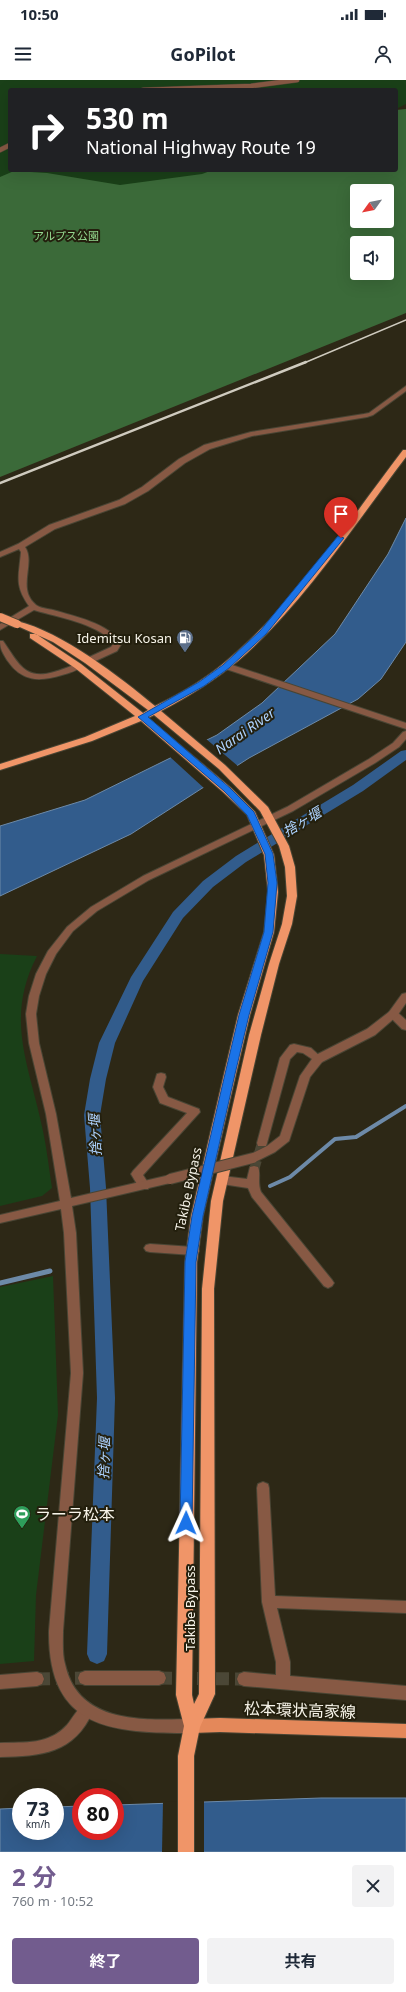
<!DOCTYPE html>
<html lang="ja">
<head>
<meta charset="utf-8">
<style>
  :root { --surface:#fff; --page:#f2f2f3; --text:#1f2937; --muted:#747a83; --accent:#725c8e }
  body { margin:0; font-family:"Noto Sans","Noto Sans JP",sans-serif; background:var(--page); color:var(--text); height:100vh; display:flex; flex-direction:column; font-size:15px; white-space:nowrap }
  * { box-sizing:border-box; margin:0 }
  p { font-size:13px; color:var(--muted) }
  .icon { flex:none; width:22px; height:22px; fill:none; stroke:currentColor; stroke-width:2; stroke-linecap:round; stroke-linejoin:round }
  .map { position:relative; height:1772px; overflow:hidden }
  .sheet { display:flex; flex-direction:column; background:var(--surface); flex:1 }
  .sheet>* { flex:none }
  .top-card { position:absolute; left:8px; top:8px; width:390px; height:84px; border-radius:4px; box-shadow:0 4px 16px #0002; background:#202124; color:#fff; overflow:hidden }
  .needle { width:26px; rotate:237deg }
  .controls { position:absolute; left:350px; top:104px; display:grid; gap:8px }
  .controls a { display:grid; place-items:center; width:44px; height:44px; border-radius:4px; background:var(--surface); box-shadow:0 4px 16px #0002; font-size:20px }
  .speed { position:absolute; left:12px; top:1708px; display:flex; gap:8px; font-size:20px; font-weight:700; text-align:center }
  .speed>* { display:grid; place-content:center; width:52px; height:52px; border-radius:50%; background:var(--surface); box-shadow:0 4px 16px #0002; line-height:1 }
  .speed small { font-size:10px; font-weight:400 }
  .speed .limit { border:6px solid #d22; background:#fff; color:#111 }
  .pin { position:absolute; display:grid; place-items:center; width:34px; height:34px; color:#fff; margin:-41px -17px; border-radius:50% 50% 50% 0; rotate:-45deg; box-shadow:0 0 4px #0007 }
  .pin .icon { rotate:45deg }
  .me { position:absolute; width:44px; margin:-22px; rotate:1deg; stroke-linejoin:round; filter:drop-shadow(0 0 3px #0008) }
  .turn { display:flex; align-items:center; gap:14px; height:84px; padding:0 12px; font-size:18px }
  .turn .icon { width:52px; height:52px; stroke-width:2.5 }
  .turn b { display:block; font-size:28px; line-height:34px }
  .round { display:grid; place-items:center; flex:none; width:42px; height:42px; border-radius:4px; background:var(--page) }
  .head { display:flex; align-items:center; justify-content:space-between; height:68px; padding:0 12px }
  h1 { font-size:24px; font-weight:700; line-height:30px; color:var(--accent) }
  .primary-button { display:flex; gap:8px; margin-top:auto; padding:8px 12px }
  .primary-button a { flex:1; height:46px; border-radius:4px; background:var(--accent); color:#fff; font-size:16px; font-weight:700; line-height:46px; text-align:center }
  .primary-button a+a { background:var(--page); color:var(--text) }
  .status { display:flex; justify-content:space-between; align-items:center; height:28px; padding:0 20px; background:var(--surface); direction:ltr }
  .status svg { height:11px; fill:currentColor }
  header { display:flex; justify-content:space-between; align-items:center; height:52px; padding:0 12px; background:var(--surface); font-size:18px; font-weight:700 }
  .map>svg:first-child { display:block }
  .green { fill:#1a4018 }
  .forest { fill:#3b6a39; fill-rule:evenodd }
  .water { fill:#325c8c; stroke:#6d8aa8 }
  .pier { fill:#2d2816 }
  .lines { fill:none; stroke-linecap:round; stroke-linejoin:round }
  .stream-far1 { stroke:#6d8aa8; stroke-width:4 }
  .stream { stroke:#6d8aa8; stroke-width:5 }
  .canal { fill:#325c8c; fill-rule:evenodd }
  .minor-tunnel-far1 { stroke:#4b4736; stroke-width:10; stroke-dasharray:10 5; stroke-linecap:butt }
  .minor-tunnel { stroke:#4b4736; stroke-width:13; stroke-dasharray:13 6; stroke-linecap:butt }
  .pedestrian-casing { stroke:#494534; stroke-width:5.5 }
  .minor-casing { stroke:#494534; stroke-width:2 }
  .tertiary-casing { stroke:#494534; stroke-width:2 }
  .primary-casing { stroke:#494534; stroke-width:2 }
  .trunk-casing { stroke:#494534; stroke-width:2 }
  .pedestrian { stroke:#875944; stroke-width:4.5 }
  .minor { fill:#875944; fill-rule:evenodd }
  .tertiary { fill:#875944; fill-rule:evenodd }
  .primary { fill:#e4885a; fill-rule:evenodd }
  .trunk { fill:#f09568; fill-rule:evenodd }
  .rail-far1 { stroke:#cfcbbf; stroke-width:1.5 }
  .rail { stroke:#cfcbbf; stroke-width:2.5 }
  .tertiary-bridge-casing { stroke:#494534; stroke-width:12; stroke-linecap:butt }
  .trunk-bridge-casing { stroke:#494534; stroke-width:10; stroke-linecap:butt }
  .tertiary-bridge { stroke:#875944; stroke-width:10 }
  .trunk-bridge { stroke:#f09568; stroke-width:8 }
  .route { fill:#1a73e8; stroke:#114b97 }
  .labels { text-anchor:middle; stroke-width:4; stroke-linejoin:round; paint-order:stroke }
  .far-park-label { font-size:11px; fill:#94d88f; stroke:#231f0d }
  .poi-label { font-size:13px; fill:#f7f4e9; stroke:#231f0d; text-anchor:end }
  .street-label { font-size:13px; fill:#f7f4e9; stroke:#231f0d }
  .water-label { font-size:14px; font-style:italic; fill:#acd1fd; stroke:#231f0d }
  .near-poi-label { font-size:16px; fill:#f7f4e9; stroke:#231f0d; text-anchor:start }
  .near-street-label { font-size:16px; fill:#f7f4e9; stroke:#231f0d }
</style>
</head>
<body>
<div class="status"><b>10:50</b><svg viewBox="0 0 49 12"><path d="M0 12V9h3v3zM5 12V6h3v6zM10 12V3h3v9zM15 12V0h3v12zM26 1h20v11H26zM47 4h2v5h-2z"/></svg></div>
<header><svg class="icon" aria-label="menu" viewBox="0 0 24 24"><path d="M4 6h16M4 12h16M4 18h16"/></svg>GoPilot<svg class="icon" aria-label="person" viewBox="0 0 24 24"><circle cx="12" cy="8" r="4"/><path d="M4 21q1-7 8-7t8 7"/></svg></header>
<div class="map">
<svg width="406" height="1772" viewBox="0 0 406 1772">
  <rect width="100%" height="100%" fill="#2d2816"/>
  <g class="green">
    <path d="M 0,0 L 406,0 L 406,24 L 396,29 L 396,10 L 10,10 L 10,90 L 250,90 L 0,258 Z"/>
    <path d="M 0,874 L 37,876 C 4,940 30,986 43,1051 C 47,1070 49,1089 52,1108 L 42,1116 L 0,1126 Z"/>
    <path d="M 53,1196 L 58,1335 L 36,1515 L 34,1581 L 0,1584 L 0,1207 Z"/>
  </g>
  <path class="forest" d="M 406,29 L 406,233 L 0,397 L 0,97 L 14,91 L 47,93 L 120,105 L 202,94 L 213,90 L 396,90 L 396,30 ZM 357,111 L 387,111 L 387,141 L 357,141 ZM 357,163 L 387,163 L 387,193 L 357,193 Z"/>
  <g class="water">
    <path d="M 406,438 L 406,562 L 381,599 L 358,619 L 249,678 L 131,754 L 0,816 L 0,746 L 85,720 L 217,655 L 262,623 L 335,554 L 388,474 Z"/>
    <path d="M 321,1718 L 406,1718 L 406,1772 L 0,1772 L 0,1729 L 21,1728 L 21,1751 L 55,1751 L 55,1727 L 81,1726 L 81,1751 L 115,1751 L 115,1725 Z"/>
  </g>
  <g class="pier">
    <path d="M 205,658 L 239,687 L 205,709 L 169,676 Z"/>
    <path d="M 204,1720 L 204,1772 L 162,1772 L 163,1722 Z"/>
  </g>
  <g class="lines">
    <path class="stream-far1" d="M 270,1106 L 290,1097 L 335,1059 L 356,1057 L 406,1026"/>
    <path class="stream" d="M 0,1203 L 50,1191"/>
    <path class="canal" d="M 406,670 L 406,680 L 363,711 L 246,782 L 213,807 L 183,838 L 143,901 L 115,963 L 106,999 L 100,1035 L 106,1108 L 115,1318 L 107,1574 L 104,1581 L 97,1584 L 90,1581 L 87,1574 L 97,1318 L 90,1108 L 84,1035 L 90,999 L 99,963 L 131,897 L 173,832 L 203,801 L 236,776 L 353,705 L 401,671 Z"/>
    <path class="minor-tunnel-far1" d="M 254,1090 L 262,1063"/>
    <g class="minor-tunnel">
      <path d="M 159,1598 L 244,1599"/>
      <path d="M 37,1599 L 85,1598"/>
    </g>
    <defs>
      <g id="pedestrian">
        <path d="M 143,10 L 251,6 L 297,0"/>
        <path d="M 0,70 L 10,65"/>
      </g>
      <g id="minor">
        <path d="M 406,306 L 406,311 L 373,335 L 367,337 L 252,356 L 210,369 L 185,383 L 148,411 L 125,424 L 55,449 L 25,467 C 36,483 16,509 36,525 C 40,528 48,529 53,530 C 77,537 107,543 122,563 L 117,571 L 91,583 L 85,583 L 85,579 L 111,567 L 114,563 C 94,542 60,538 34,530 L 0,550 L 0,544 L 29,526 C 14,505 19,496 21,472 L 19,469 L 0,477 L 0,472 L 18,464 L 49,445 L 119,420 L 142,407 L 179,379 L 204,365 L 251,352 L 364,334 L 369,333 Z"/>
        <path d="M 0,561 L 3,561 C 18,582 24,601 54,592 C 62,590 70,586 78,584 L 82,586 C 77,591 69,593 62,595 C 39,602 22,602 7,580 C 3,573 0,569 0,561 Z"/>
        <path d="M 393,930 L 397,932 L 406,940 L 406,950 L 402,949 L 389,936 L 388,934 L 389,932 Z"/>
        <path d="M 294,964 L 311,968 L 323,979 L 322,982 L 318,983 L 303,973 L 297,972 L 290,979 L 267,1063 L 266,1066 L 258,1066 L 257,1063 L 280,978 L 290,965 Z"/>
        <path d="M 161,993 L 165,994 L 166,997 L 163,1007 L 168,1017 L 199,1029 L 200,1032 L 143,1095 L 150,1106 L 148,1109 L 140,1109 L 131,1094 L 133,1091 L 187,1033 L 160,1023 L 153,1007 L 157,994 Z"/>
        <path d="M 254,1086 L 258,1087 C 261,1094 257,1102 261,1112 L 332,1200 L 334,1203 L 332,1206 L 328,1208 L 324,1206 L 252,1117 L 248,1108 L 222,1104 L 218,1103 L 216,1100 L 218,1097 L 222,1096 L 247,1099 L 250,1087 Z"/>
        <path d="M 150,1164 L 193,1167 L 197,1168 L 199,1171 L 197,1174 L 193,1175 L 150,1172 L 146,1171 L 144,1168 L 146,1165 Z"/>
        <path d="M 263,1402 L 268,1404 L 269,1408 L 275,1516 L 406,1521 L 406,1533 L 277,1528 L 290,1582 L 290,1596 L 406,1606 L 406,1620 L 244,1606 L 239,1604 L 237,1599 L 239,1594 L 244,1592 L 276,1595 L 276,1582 L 262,1522 L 257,1408 L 258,1404 Z"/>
        <path d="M 85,1591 L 159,1591 L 164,1593 L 166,1598 L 164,1603 L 159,1605 L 85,1605 L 80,1603 L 78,1598 L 80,1593 Z"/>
        <path d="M 37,1592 L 42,1594 L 44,1599 L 42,1604 L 37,1606 L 0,1609 L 0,1595 Z"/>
        <path d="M 86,1624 L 91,1626 L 93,1631 C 74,1674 41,1676 0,1677 L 0,1663 C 25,1662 49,1665 67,1645 C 73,1638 77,1628 86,1624 Z"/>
      </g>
      <g id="tertiary">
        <path d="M 223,584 L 229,584 L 406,643 L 406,649 L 223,588 Z"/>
        <path d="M 406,651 L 406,659 L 399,667 L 375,683 L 293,731 L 149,800 L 97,831 L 73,851 L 56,874 L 46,894 L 39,916 L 36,934 L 39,963 L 56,1034 L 71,1118 L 170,1095 L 174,1096 L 176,1099 L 174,1102 L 170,1103 L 72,1126 L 76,1153 L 83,1293 L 63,1551 C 63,1562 62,1574 65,1584 C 78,1645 145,1640 192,1639 L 197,1641 L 199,1646 L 197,1651 L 192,1653 C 112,1653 48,1650 49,1551 L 71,1293 L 64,1153 L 61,1129 L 0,1143 L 0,1135 L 60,1121 L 46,1034 L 29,963 L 26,934 L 29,916 L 36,894 L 48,871 L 67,847 L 91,827 L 143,796 L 287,727 L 369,679 L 393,663 L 403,652 Z"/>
        <path d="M 406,913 L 406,923 L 397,936 L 375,955 L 322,982 L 310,997 L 289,1061 L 275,1072 L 257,1081 L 249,1081 L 247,1078 L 249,1075 L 267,1066 L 280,1056 L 300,996 L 314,976 L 367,949 L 389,932 L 402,914 Z"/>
      </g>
      <path id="primary" d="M 220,1638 L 406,1644 L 406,1658 L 220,1652 L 192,1653 L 187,1651 L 185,1646 L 187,1641 L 192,1639 Z"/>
      <path id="trunk" d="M 403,370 L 406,370 L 406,377 C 355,444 301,527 238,581 C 214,601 188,617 161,631 L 225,685 L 268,727 L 289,766 L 295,787 L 297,816 L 292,844 L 279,884 L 261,955 L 223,1121 L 214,1209 L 215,1614 L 200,1647 L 194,1676 L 194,1772 L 178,1772 L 178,1676 L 184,1646 L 176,1615 L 185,1182 L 191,1136 L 224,994 L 238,935 L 264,852 L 268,812 L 264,775 L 247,735 L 223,712 L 141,641 L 92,661 L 0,690 L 0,684 L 85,657 L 135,636 L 75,588 L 30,558 L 30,554 L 36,554 L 81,584 L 143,633 L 148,630 L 85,583 L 53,562 L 13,544 L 17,541 C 62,552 120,597 155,626 C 182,613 209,597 231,577 C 296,522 351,438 403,370 ZM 154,635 L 219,689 L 260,731 L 279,766 L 285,787 L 287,816 L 282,844 L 269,884 L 249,955 L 211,1121 L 202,1209 L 199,1614 L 194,1624 L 192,1615 L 197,1182 L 203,1136 L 236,994 L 250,935 L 274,852 L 278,812 L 274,775 L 255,732 L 231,708 L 148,638 Z"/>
    </defs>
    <use href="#pedestrian" class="pedestrian-casing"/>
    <use href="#minor" class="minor-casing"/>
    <use href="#tertiary" class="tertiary-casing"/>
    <use href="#primary" class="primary-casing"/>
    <use href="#trunk" class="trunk-casing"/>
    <use href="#pedestrian" class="pedestrian"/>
    <use href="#minor" class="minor"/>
    <use href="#tertiary" class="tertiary"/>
    <use href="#primary" class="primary"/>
    <use href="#trunk" class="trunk"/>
    <path class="rail-far1" d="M 304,283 L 406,240"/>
    <path class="rail" d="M 0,403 L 306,282"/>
    <defs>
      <path id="tertiary-bridge" d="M 170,1099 L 253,1078"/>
      <path id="trunk-bridge" d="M 0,537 L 17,544"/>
    </defs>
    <use href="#tertiary-bridge" class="tertiary-bridge-casing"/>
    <use href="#trunk-bridge" class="trunk-bridge-casing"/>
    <use href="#tertiary-bridge" class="tertiary-bridge"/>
    <use href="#trunk-bridge" class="trunk-bridge"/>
  </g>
  <path class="route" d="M 338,456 L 344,458 L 266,554 L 229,588 L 204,606 L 148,637 L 230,708 L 254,732 L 273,774 L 277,803 L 273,852 L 249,935 L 235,994 L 203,1136 L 196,1182 L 192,1443 L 190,1446 L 186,1448 L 182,1446 L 180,1443 L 185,1182 L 192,1136 L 225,994 L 239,935 L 264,852 L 268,803 L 265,774 L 247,735 L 224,711 L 138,637 L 199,602 L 223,585 L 260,551 Z"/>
  <defs>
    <symbol id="fuel-pin" viewBox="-11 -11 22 30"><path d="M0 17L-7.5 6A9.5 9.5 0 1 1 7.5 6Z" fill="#5c6f8a" stroke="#231f0d"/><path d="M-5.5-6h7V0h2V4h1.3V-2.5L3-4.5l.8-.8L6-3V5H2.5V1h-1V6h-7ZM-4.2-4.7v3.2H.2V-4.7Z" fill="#fff"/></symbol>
    <symbol id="stadium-pin" viewBox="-11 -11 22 30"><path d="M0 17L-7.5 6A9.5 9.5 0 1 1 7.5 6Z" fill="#2e9e5b" stroke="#231f0d"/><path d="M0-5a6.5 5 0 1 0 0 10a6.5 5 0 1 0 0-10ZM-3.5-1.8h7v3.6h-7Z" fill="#fff"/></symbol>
  </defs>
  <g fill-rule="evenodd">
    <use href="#fuel-pin" x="175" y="548" width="20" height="27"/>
    <use href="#stadium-pin" x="12" y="1424" width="20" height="27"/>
  </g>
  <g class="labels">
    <g class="far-park-label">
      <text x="66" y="160">アルプス公園</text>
    </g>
    <g class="poi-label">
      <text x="172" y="563">Idemitsu Kosan</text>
    </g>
    <g class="street-label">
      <text transform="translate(188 1109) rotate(-78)" y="5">Takibe Bypass</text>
      <text transform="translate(190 1528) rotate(-90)" y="5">Takibe Bypass</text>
    </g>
    <g class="water-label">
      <text transform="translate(245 651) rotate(-35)" y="5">Narai River</text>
      <text transform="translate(302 742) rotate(-31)" y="5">捨ヶ堰</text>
      <text transform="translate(95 1055) rotate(-93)" y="5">捨ヶ堰</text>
      <text transform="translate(104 1378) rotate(-88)" y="5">捨ヶ堰</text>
    </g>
    <g class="near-poi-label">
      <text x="35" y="1440">ラーラ松本</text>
    </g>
    <g class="near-street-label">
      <text transform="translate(300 1630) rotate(2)" y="6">松本環状高家線</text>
    </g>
  </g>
</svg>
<div class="controls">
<a><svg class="needle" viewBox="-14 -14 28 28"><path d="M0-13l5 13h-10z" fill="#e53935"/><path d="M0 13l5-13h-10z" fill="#747a83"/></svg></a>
<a><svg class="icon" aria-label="sound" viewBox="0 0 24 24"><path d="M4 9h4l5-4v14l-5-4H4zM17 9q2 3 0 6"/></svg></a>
</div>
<div class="speed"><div>73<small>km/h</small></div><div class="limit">80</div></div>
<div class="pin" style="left:341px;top:458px;background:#d93025"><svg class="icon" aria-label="arrive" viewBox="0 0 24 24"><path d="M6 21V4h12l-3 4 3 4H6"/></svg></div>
<svg class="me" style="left:186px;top:1443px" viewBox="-20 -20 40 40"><path d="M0-17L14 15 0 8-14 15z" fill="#1a73e8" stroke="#fff" stroke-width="4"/></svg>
<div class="top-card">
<div class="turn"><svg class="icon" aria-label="right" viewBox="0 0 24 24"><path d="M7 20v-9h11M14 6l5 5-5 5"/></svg><div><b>530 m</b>National Highway Route 19</div></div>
</div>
</div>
<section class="sheet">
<div class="head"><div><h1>2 分</h1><p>760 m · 10:52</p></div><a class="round"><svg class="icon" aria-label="close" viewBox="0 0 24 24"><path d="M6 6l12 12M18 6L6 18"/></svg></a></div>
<div class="primary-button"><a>終了</a><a>共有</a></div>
</section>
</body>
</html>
